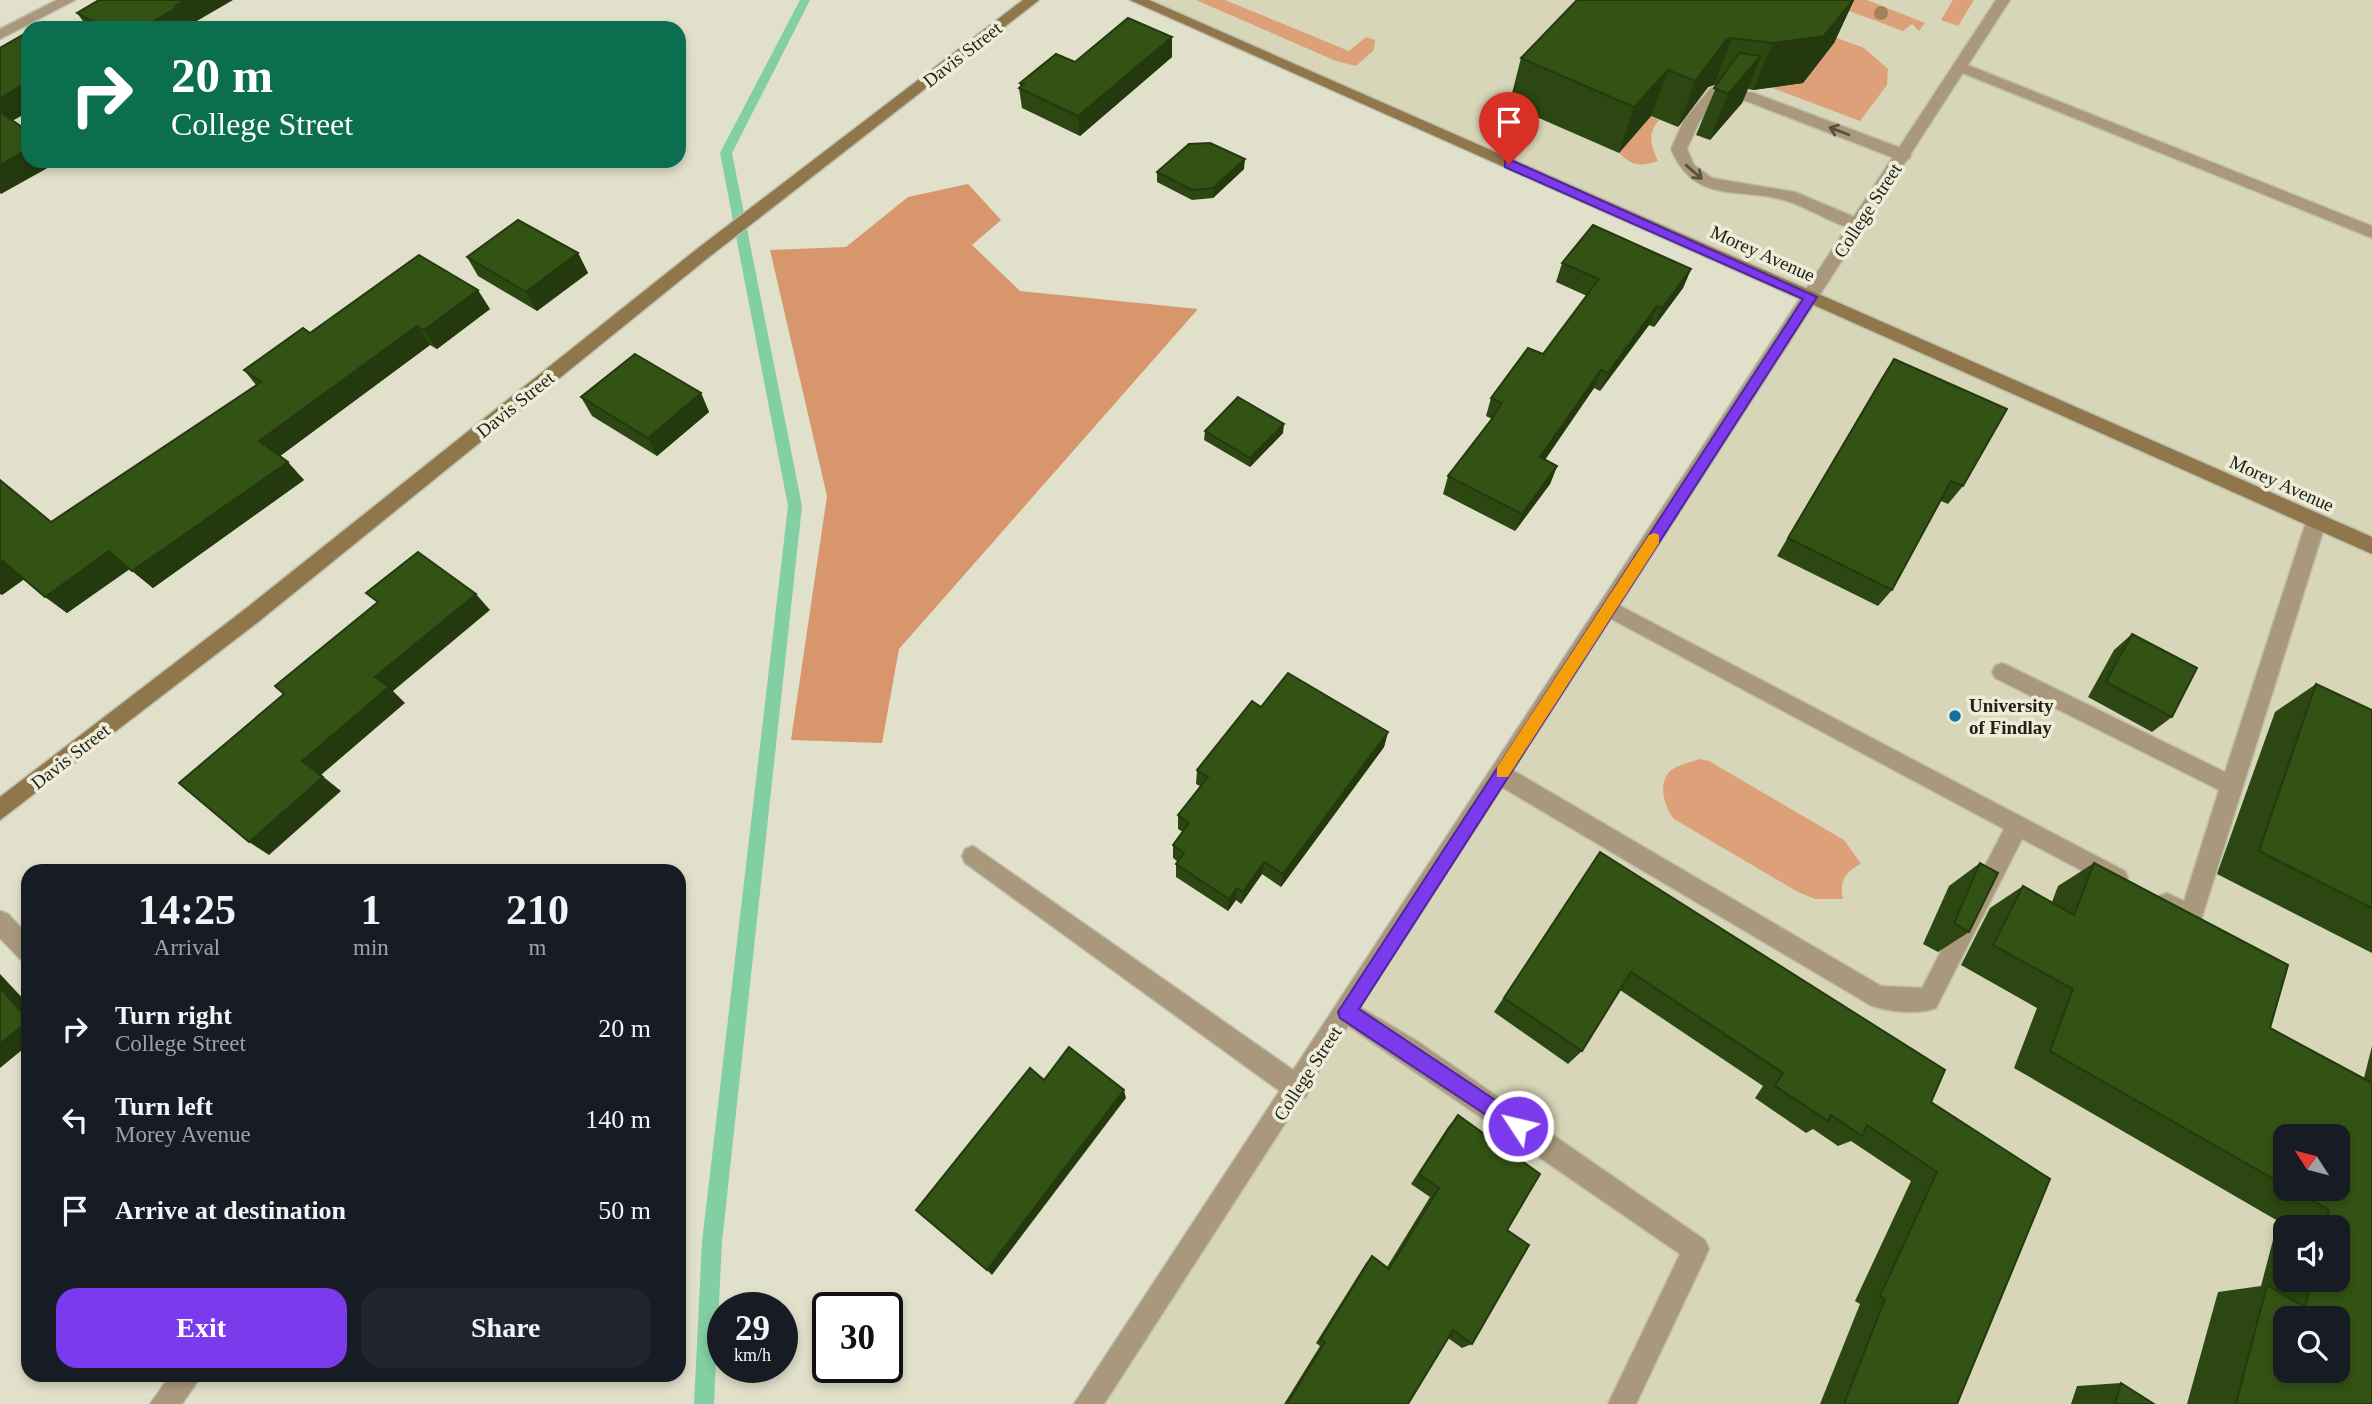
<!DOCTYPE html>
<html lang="en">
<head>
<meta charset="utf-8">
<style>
  :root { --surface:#171b24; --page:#20242c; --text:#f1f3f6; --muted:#9ea1a6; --accent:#7c3aed }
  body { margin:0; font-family:"Times New Roman",serif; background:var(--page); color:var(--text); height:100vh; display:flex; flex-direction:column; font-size:26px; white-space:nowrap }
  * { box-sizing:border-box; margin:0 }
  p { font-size:23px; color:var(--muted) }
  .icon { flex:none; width:38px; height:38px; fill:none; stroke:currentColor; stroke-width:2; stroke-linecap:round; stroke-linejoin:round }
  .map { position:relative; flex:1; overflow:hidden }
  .side { position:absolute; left:21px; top:864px; width:665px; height:518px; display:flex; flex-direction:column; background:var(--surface); border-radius:21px; box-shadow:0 4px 10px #0003 }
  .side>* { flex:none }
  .hud { position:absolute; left:21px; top:21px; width:665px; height:147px; border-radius:21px; box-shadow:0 4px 10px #0003; background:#0b6e4f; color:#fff; overflow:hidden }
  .needle { width:46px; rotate:306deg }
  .controls { position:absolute; left:2273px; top:1124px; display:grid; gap:14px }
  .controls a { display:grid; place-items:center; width:77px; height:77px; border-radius:14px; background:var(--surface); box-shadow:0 4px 10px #0003; font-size:35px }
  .speed { position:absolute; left:707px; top:1292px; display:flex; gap:14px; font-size:35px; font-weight:700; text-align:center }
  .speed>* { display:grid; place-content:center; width:91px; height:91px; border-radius:50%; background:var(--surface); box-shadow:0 4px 10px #0003; line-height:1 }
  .speed small { font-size:18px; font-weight:400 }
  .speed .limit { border:4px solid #111; border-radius:10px; background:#fff; color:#111 }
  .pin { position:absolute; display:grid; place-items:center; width:60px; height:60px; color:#fff; margin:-72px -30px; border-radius:50% 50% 50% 0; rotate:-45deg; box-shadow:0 0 7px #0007 }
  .pin .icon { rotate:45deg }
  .me { position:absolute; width:77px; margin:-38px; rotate:305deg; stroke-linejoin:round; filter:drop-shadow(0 0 5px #0008) }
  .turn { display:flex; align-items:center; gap:24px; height:147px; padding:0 35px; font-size:32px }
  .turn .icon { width:91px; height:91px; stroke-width:2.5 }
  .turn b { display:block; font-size:49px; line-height:60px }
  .eta { display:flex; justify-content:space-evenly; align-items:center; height:119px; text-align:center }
  .eta b { font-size:42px; font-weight:700; line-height:49px }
  .button { display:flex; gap:14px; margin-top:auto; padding:14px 35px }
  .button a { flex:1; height:80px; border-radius:21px; background:var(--accent); color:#fff; font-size:28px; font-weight:700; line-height:80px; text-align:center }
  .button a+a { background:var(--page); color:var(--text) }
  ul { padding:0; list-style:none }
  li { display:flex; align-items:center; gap:21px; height:91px; padding:0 35px }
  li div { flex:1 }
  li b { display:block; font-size:26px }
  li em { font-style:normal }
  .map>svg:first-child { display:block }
  .built { fill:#d7d6b9; fill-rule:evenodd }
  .green { fill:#dda079 }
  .forest { fill:#d8966c }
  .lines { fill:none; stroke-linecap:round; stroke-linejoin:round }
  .stream { fill:#82cfa4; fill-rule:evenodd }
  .lane-casing { stroke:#bebeab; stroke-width:3 }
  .street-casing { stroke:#bebeab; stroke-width:3 }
  .secondary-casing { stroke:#bebeab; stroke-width:3 }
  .lane { fill:#a9987c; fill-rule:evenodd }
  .street { fill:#a9987c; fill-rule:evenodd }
  .secondary { fill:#8f764b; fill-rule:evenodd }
  .tree { fill:#a3825b }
  .wall { fill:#2c4711; fill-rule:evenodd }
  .shaded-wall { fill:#243a0e }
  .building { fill:#335314; stroke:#243a0e; stroke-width:2; fill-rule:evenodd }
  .oneway { stroke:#575141 }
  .route { fill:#7c3aed; stroke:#51269a; stroke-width:2 }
  .slow { fill:#f59e0b }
  .poi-dot { fill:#136f9d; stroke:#eeedd8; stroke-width:2.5 }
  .labels { text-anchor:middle; stroke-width:7; stroke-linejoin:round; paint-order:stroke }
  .street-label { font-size:19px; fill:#212119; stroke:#eeedd8 }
  .poi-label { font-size:19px; font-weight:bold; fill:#212119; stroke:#eeedd8; text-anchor:start }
</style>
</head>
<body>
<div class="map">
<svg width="2372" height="1404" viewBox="0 0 2372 1404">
  <rect width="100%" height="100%" fill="#e1e0cb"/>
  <path class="built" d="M 1137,0 L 2372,0 L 2372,1404 L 1090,1404 L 1811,297 ZM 2286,1136 L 2338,1136 L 2338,1188 L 2286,1188 ZM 2286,1227 L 2338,1227 L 2338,1279 L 2286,1279 ZM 2286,1318 L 2338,1318 L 2338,1370 L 2286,1370 Z"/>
  <g class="green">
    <path d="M 1196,0 L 1225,0 L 1349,51 L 1366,37 L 1375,40 L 1374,50 L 1356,66 L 1336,61 Z"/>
    <path d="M 1820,0 L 1867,0 L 1925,23 L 1919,31 L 1912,24 L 1903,31 Z"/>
    <path d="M 1953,0 L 1974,0 L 1958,26 L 1941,20 Z"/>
    <path d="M 1777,16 L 1864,48 L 1888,69 L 1887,85 L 1860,121 L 1762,84 Z"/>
    <path d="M 1637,111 L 1659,120 C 1647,134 1651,145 1658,161 C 1641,167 1632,166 1619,153 L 1645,123 Z"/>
    <path d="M 1699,759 L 1709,761 L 1844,840 L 1861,864 C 1845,871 1839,882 1843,899 L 1815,899 L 1798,892 L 1674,819 C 1664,807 1657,783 1671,770 C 1678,765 1691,762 1699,759 Z"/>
  </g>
  <path class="forest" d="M 968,184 L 1001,220 L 972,245 L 1020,291 L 1198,309 L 899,649 L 882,743 L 791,740 L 827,496 L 770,250 L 846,247 L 908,197 Z"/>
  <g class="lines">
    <path class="stream" d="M 800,0 L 810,0 L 732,153 L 802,506 L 722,1242 L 714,1404 L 694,1404 L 702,1242 L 788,506 L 720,153 Z"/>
    <defs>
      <g id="lane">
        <path d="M 1960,62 L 2372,226 L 2372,238 L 1955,70 L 1952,67 Z"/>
        <path d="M 1715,87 L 1754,93 L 1909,151 L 1911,155 L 1909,159 L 1897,159 L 1746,101 L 1719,97 L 1699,122 L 1687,149 L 1694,165 L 1712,178 L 1795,192 L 1864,221 L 1866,225 L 1858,231 C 1833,224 1811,209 1787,201 C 1739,186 1695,206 1671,149 L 1684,120 L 1710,89 Z"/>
        <path d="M 2316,514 L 2323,517 L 2326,522 L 2202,917 L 2198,925 L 2190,928 L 2159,912 L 2156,904 L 2159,896 L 2167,893 L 2184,901 L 2219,790 L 1995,678 L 1992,672 L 1995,666 L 2002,663 L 2009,666 L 2225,772 L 2306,522 L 2309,517 Z"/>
        <path d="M 1609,600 L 2125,871 L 2128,878 L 2125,885 L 2117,889 L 2109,885 L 2022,839 L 1936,1008 C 1919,1015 1887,1012 1870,1005 L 1493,782 L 1490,775 L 1493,768 L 1501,765 L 1509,768 L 1881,986 L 1922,988 L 2004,829 L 1602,614 L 1599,608 L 1602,602 Z"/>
        <path d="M 973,846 L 1306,1079 L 1309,1088 L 1306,1097 L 1297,1100 L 1288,1097 L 965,863 L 962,856 L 965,849 Z"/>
        <path d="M 0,911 L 8,914 L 28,935 L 28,962 L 20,959 L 0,938 Z"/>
        <path d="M 170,1376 L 201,1376 L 182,1404 L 150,1404 Z"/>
      </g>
      <g id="street">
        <path d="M 57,0 L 75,0 L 0,39 L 0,29 Z"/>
        <path d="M 1996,0 L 2010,0 L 1360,1007 L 1417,1041 L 1705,1240 L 1709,1249 L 1705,1258 L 1636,1404 L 1608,1404 L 1680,1254 L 1348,1026 L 1104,1404 L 1074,1404 Z"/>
      </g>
      <g id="secondary">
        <path d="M 1023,0 L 1039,0 L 709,257 L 258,622 L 0,820 L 0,797 L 244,610 L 697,249 Z"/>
        <path d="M 1130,0 L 1149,0 L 2372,537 L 2372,554 Z"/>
      </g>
    </defs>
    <use href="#lane" class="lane-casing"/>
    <use href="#street" class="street-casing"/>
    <use href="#secondary" class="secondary-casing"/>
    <use href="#lane" class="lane"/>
    <use href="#street" class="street"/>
    <use href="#secondary" class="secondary"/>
  </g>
  <circle class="tree" cx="1881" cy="13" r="7"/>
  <g class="wall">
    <path d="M 1577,0 L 1854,0 L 1834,43 L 1803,83 L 1753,90 L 1748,89 L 1742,103 L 1710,140 L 1696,135 L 1717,85 L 1714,85 L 1708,87 L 1678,127 L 1651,116 L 1619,153 L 1509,105 L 1521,58 Z"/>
    <path d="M 77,13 L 190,25 L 192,27 L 88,28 Z"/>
    <path d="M 1172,57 L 1080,136 L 1022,108 L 1019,88 L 1020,87 L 1020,83 L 1075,62 Z"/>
    <path d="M 1244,169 L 1213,198 L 1192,200 L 1157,182 L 1157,172 Z"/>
    <path d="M 578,253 L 588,273 L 537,311 L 478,276 L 467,257 Z"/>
    <path d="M 1562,263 L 1691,269 L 1683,288 L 1654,327 L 1649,325 L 1600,391 L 1594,388 L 1545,460 L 1557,466 L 1550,484 L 1515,531 L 1443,494 L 1448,476 L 1492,419 L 1486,416 L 1491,398 L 1543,354 L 1587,296 L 1556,282 Z"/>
    <path d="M 490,309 L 437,349 L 430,345 L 280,456 L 304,480 L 153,588 L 130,569 L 67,613 L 24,579 L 2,595 L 51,522 L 256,385 L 244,370 L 310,333 Z"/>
    <path d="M 1894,359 L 1963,486 L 1948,504 L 1941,501 L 1892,590 L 1878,606 L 1777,556 L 1882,377 Z"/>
    <path d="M 701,393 L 709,412 L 657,456 L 592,416 L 581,397 Z"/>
    <path d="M 1205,431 L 1283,433 L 1250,467 L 1204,440 Z"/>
    <path d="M 2132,634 L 2172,717 L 2152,732 L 2088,697 L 2114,650 Z"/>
    <path d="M 2316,684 L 2372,710 L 2372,953 L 2217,874 L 2275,712 Z"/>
    <path d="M 1261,707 L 1388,732 L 1384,747 L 1281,887 L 1262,874 L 1241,904 L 1236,900 L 1228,911 L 1176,877 L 1176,864 L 1178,862 L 1173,858 L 1173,845 L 1183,832 L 1178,829 L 1178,815 L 1200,786 L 1196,784 L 1197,770 Z"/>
    <path d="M 1600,852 L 1931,1102 L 1957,1404 L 1820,1404 L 1860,1304 L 1855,1301 L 1911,1181 L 1851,1141 L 1838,1146 L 1813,1129 L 1806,1133 L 1755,1098 L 1763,1086 L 1620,990 L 1582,1051 L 1568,1064 L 1494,1012 Z"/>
    <path d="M 1980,863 L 1969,932 L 1938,952 L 1923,944 L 1949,886 Z"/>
    <path d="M 2094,863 L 2270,1028 L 2364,1078 L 2372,1046 L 2372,1404 L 2187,1404 L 2218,1292 L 2261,1286 L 2278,1221 L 2014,1068 L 2037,1008 L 1961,965 L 1990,908 L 2023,886 L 2052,902 L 2058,886 ZM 2286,1136 L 2338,1188 L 2286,1188 ZM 2286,1227 L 2338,1227 L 2338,1279 L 2286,1279 Z"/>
    <path d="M 1458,1115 L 1507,1230 L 1472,1344 L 1462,1348 L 1448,1338 L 1408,1404 L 1284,1404 L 1320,1346 L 1316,1343 L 1366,1263 L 1372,1256 L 1387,1267 L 1430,1197 L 1411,1184 L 1448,1127 Z"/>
    <path d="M 2121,1383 L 2154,1404 L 2071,1404 L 2077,1386 Z"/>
  </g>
  <g class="shaded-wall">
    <path d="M 185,0 L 233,0 L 190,25 L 192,27 L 191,28 L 142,28 Z"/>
    <path d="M 1853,0 L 1854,0 L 1834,43 L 1803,83 L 1753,90 L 1773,43 Z"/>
    <path d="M 1172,37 L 1172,57 L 1080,136 L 1078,116 Z"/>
    <path d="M 1732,38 L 1714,85 L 1708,87 L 1678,127 L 1695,81 L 1726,40 Z"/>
    <path d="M 1761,56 L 1742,103 L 1710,140 L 1728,94 Z"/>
    <path d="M 1668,70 L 1651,116 L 1619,153 L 1634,107 Z"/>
    <path d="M 28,82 L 28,112 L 7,124 L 0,117 L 0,98 Z"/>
    <path d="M 28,149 L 28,161 L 60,161 L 1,194 L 0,193 L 0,165 Z"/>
    <path d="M 1245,159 L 1244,169 L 1213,198 L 1213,188 Z"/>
    <path d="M 578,253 L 588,273 L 537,311 L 526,292 Z"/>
    <path d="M 1691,269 L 1683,288 L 1654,327 L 1662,308 Z"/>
    <path d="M 478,290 L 490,309 L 437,349 L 424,330 Z"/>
    <path d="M 1657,306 L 1649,325 L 1600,391 L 1608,373 Z"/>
    <path d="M 417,326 L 430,345 L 276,459 L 259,441 Z"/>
    <path d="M 1601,370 L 1594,388 L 1534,475 L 1540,457 Z"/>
    <path d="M 701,393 L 709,412 L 657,456 L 648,438 Z"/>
    <path d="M 1284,424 L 1283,433 L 1250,467 L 1250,458 Z"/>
    <path d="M 288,462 L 304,480 L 153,588 L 132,571 Z"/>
    <path d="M 1557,466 L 1550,484 L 1515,531 L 1522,514 Z"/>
    <path d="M 109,551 L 130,568 L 67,613 L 45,597 Z"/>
    <path d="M 3,561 L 26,578 L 2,595 L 0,594 L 0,564 Z"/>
    <path d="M 476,594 L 490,610 L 393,691 L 405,703 L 321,775 L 341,791 L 269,855 L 249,842 L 302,761 L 375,677 Z"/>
    <path d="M 1388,732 L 1384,747 L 1281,887 L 1283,874 Z"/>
    <path d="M 1264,862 L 1262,874 L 1241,904 L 1243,892 Z"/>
    <path d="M 1237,888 L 1236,900 L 1228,911 L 1229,899 Z"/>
    <path d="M 0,974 L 28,1004 L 28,1019 L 0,988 Z"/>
    <path d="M 28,1021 L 28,1045 L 0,1068 L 0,1044 Z"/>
    <path d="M 1124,1090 L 1126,1098 L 992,1275 L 987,1270 Z"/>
  </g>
  <g class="building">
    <path d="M 99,0 L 185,0 L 175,6 L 178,7 L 142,28 L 105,28 L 77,13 Z"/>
    <path d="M 1577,0 L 1853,0 L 1824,36 L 1773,43 L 1732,38 L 1726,40 L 1695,81 L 1668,70 L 1634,107 L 1521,58 Z"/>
    <path d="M 1128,18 L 1172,37 L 1078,116 L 1019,88 L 1024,84 L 1020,83 L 1056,54 L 1075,62 Z"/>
    <path d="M 28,32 L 28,82 L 0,98 L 0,48 Z"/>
    <path d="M 1739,53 L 1761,56 L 1728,94 L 1714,88 Z"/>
    <path d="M 0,112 L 28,131 L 28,149 L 0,165 Z"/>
    <path d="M 1210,143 L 1245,159 L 1213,188 L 1192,190 L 1157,172 L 1189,144 Z"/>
    <path d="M 518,220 L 578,253 L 526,292 L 467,257 Z"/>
    <path d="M 1593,225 L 1691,269 L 1662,308 L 1657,306 L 1608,373 L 1601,370 L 1540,457 L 1557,466 L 1522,514 L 1448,476 L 1491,420 L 1502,403 L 1491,398 L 1528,348 L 1543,354 L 1599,279 L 1562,263 Z"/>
    <path d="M 419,255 L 478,290 L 424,330 L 417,326 L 259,441 L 288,462 L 132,571 L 109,551 L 45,597 L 3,561 L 0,564 L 0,480 L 51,522 L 261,382 L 244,370 L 303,328 L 310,333 Z"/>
    <path d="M 635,354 L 701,393 L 648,438 L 581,397 Z"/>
    <path d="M 1894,359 L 2007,409 L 1963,486 L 1951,481 L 1892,590 L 1788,538 Z"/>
    <path d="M 1238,397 L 1284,424 L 1250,458 L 1205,431 Z"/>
    <path d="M 418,552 L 476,594 L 375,677 L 389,687 L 302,761 L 323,777 L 249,842 L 179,783 L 284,694 L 275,686 L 378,602 L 366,593 Z"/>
    <path d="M 2132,634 L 2197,668 L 2172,717 L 2106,682 Z"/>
    <path d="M 1288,673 L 1388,732 L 1283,874 L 1264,862 L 1243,892 L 1237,888 L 1229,899 L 1176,864 L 1184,853 L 1173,845 L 1189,823 L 1178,815 L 1208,777 L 1197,770 L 1252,701 L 1261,707 Z"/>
    <path d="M 2316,684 L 2372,710 L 2372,908 L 2259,851 Z"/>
    <path d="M 1600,852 L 1945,1070 L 1931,1102 L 2050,1179 L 1957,1404 L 1844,1404 L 1885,1299 L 1880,1296 L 1937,1172 L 1867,1125 L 1862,1136 L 1831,1115 L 1828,1121 L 1775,1086 L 1783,1073 L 1631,972 L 1582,1051 L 1504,998 Z"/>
    <path d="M 1980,863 L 1998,873 L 1969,932 L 1954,923 Z"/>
    <path d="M 2094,863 L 2288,965 L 2270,1028 L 2372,1083 L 2372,1404 L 2236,1404 L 2267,1285 L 2305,1307 L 2312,1279 L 2338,1279 L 2338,1227 L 2325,1227 L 2329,1210 L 2290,1188 L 2338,1188 L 2338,1136 L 2286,1136 L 2286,1186 L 2050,1051 L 2073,989 L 1993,945 L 2023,886 L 2074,915 ZM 2286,1318 L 2338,1318 L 2338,1370 L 2286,1370 Z"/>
    <path d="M 0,988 L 28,1019 L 28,1021 L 0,1044 Z"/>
    <path d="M 1069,1047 L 1124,1090 L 987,1270 L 916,1210 L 1030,1068 L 1044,1080 Z"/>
    <path d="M 1458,1115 L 1540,1174 L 1507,1230 L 1529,1245 L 1472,1344 L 1453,1330 L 1408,1404 L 1287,1404 L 1325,1342 L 1321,1339 L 1372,1256 L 1389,1269 L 1439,1188 L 1419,1174 Z"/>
    <path d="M 2121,1383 L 2154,1404 L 2115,1404 Z"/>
  </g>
  <defs><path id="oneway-shaft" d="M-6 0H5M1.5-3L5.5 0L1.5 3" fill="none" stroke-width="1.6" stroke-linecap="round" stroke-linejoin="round" transform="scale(1.75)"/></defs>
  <g class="oneway">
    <use href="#oneway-shaft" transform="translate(1839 131) rotate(-159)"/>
    <use href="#oneway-shaft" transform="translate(1694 172) rotate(41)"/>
  </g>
  <path class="route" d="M 1505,161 L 1513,161 L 1817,297 L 1359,1009 L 1525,1120 L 1528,1126 L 1525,1133 L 1518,1136 L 1340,1018 L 1338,1012 L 1803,299 L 1505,167 Z"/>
  <path class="slow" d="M 1654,533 L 1659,535 L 1659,543 L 1508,777 L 1497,777 L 1497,767 L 1649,535 Z"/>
  <circle class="poi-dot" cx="1955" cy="716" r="7"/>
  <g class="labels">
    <g class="street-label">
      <text transform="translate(962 54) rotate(-38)" y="7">Davis Street</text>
      <text transform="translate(1867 210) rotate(-57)" y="7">College Street</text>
      <text transform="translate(1763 253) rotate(24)" y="7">Morey Avenue</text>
      <text transform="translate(515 404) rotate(-39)" y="7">Davis Street</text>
      <text transform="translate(2282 483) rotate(24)" y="7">Morey Avenue</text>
      <text transform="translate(70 756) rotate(-38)" y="7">Davis Street</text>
      <text transform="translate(1307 1073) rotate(-57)" y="7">College Street</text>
    </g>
    <g class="poi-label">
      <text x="1969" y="712">University<tspan x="1969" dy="22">of Findlay</tspan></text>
    </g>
  </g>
</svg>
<div class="controls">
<a><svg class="needle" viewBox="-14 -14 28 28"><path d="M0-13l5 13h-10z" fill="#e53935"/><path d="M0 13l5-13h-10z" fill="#9ea1a6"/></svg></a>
<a><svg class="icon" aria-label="sound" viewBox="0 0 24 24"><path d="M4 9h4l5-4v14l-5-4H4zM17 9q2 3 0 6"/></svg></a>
<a><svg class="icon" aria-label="search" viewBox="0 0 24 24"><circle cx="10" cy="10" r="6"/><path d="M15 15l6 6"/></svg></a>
</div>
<div class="speed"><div>29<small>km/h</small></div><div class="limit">30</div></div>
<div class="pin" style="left:1509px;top:164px;background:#d93025"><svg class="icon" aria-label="arrive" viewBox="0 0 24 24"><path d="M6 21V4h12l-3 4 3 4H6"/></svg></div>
<svg class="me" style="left:1518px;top:1126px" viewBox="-20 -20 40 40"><circle r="17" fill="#7c3aed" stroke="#fff" stroke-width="3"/><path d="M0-11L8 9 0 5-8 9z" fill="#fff"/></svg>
<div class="hud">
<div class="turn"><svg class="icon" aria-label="right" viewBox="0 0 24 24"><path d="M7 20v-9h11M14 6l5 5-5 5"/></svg><div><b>20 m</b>College Street</div></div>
</div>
<section class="side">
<div class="eta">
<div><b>14:25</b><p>Arrival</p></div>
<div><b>1</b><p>min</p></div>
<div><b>210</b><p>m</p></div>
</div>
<ul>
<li><svg class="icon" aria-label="right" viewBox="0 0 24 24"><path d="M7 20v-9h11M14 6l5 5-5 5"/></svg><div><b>Turn right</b><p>College Street</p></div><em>20 m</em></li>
<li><svg class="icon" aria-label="left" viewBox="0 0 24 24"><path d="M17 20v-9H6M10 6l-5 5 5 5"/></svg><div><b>Turn left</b><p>Morey Avenue</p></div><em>140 m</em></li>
<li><svg class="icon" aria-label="arrive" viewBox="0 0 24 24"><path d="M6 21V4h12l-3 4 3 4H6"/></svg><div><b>Arrive at destination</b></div><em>50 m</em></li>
</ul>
<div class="button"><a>Exit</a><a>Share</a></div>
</section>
</div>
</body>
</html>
